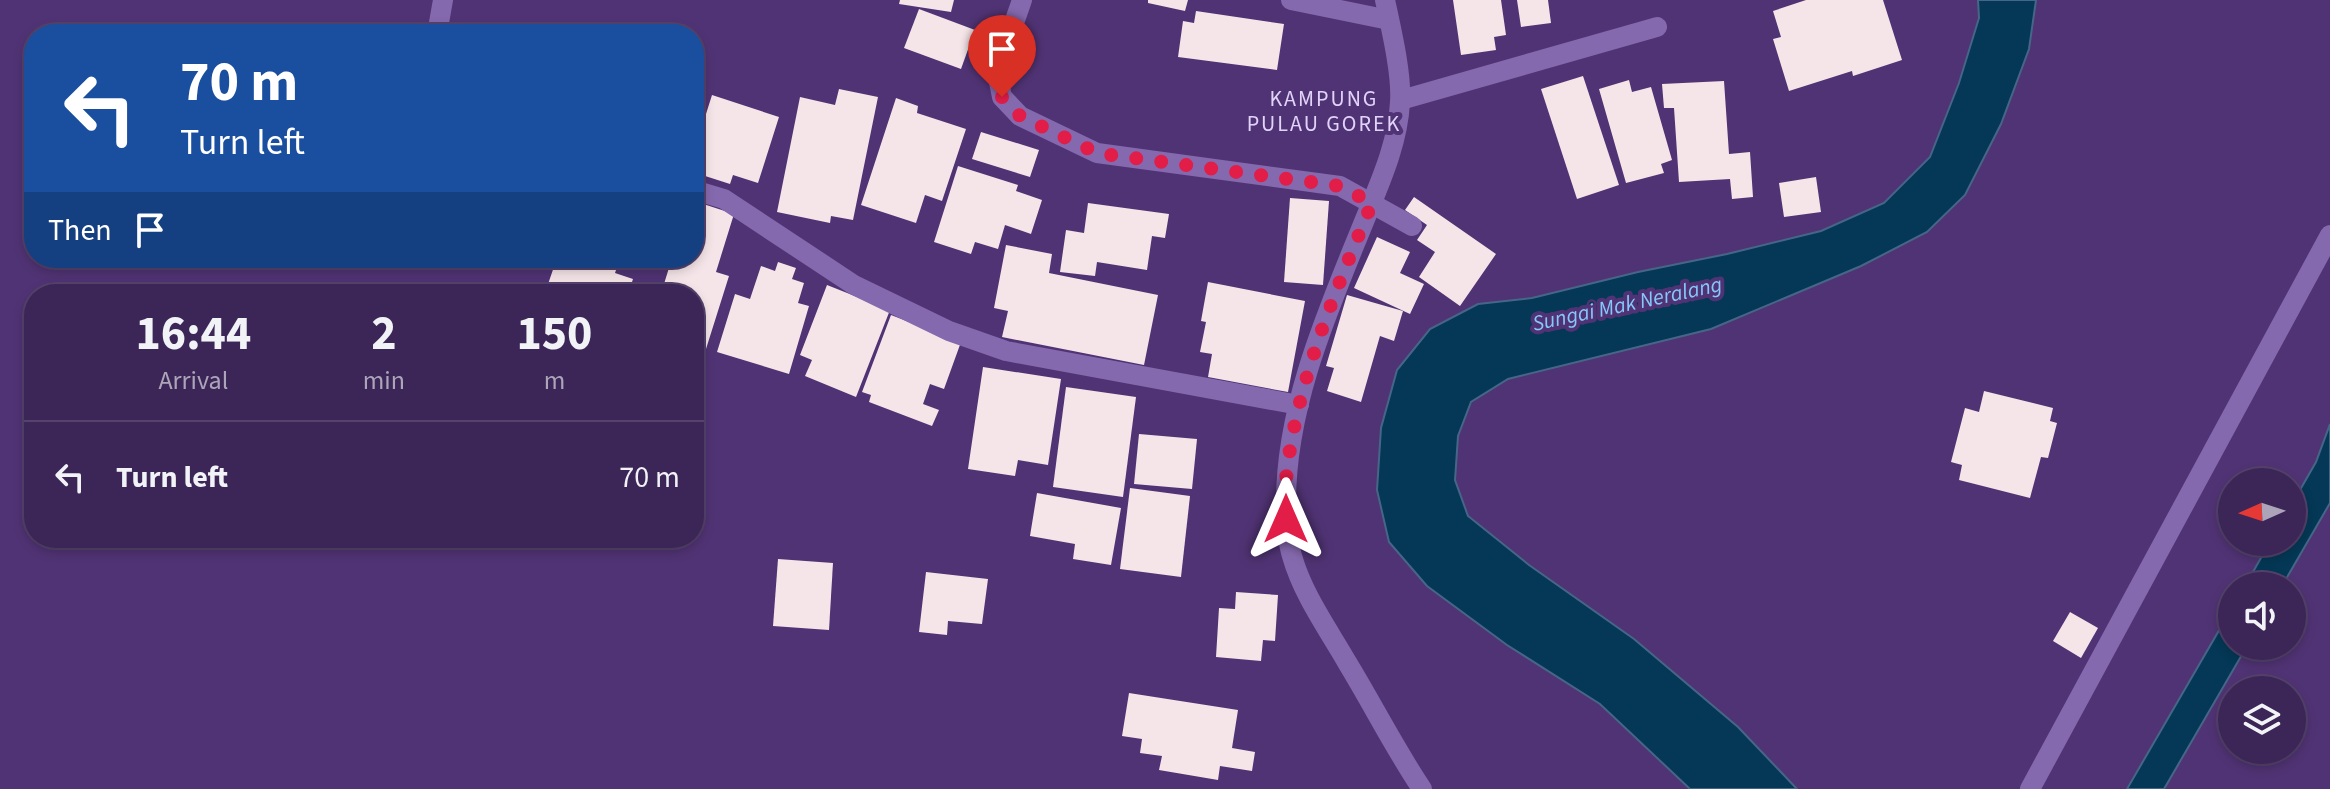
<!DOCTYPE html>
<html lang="en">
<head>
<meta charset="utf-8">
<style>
  :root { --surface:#3c2657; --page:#432e5d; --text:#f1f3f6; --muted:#aca5ba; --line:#55436d }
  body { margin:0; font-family:"Source Sans 3",sans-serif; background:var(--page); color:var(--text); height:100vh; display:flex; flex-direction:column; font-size:30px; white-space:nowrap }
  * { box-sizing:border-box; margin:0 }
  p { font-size:26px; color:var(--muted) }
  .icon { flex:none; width:44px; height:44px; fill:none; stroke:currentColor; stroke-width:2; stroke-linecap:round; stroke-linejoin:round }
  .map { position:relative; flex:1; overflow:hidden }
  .details { position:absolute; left:24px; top:284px; width:680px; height:264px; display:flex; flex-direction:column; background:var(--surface); border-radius:32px; box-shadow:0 4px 12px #0003,0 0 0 2px var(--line) }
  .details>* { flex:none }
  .banner { position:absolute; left:24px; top:24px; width:680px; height:244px; border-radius:32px; box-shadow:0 4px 12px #0003,0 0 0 2px var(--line); background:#1a4fa0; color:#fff; overflow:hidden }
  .needle { width:52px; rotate:267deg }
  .tools { position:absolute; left:2218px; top:468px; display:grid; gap:16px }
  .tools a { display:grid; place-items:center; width:88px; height:88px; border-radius:50%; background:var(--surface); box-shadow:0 4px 12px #0003,0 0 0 2px var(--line); font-size:40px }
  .pin { position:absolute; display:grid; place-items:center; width:68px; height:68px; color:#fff; margin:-82px -34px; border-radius:50% 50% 50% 0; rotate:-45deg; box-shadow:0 0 8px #0007 }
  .pin .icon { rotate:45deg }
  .me { position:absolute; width:88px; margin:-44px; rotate:0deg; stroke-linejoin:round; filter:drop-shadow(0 0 6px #0008) }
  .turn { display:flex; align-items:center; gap:28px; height:168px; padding:0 24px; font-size:36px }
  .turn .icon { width:104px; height:104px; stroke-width:2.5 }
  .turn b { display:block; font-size:56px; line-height:68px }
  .then { display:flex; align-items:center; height:76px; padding:0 24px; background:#0003; gap:16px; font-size:30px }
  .eta { display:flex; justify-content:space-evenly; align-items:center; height:136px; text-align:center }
  .eta b { font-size:48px; font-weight:700; line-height:56px }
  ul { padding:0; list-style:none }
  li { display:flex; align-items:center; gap:24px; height:112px; padding:0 24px; border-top:2px solid var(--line) }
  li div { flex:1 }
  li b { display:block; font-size:30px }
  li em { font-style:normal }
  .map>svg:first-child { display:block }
  .water { fill:#043856; stroke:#466687; stroke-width:2 }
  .building { fill:#f5e5e8 }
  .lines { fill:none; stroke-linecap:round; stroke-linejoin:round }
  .minor { stroke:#8569ae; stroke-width:20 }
  .route { stroke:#e11d48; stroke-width:14; stroke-dasharray:0 25.2 }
  .labels { text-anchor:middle; stroke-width:8; stroke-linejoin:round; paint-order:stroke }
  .neighbourhood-label { font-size:22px; letter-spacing:2px; fill:#e1d3f9; stroke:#503374 }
  .water-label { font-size:22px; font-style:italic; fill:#86c8fb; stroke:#503374 }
</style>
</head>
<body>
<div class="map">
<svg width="2330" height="789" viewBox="0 0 2330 789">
  <rect width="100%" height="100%" fill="#503374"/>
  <g class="water">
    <path d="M 1978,0 L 2036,0 L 2029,49 L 2001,124 L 1965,195 L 1927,232 L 1861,266 L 1711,329 L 1508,379 L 1471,402 L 1458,436 L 1455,480 L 1468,516 L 1529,565 L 1634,639 L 1738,727 L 1797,789 L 1690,789 L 1600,704 L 1507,645 L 1427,586 L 1389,542 L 1377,490 L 1381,428 L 1397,370 L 1430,329 L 1478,304 L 1532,298 L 1638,272 L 1727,254 L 1821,231 L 1884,203 L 1930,157 L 1959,83 L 1979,18 Z"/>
    <path d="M 2330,424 L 2330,503 L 2282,586 L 2245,586 L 2270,542 L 2292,542 L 2292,504 L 2316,462 Z"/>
    <path d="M 2232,608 L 2232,646 L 2247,646 L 2164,789 L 2127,789 Z"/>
  </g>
  <g class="building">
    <path d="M 900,0 L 954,0 L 951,12 L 899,4 Z"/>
    <path d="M 1148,0 L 1188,0 L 1185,11 L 1148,3 Z"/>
    <path d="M 1453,0 L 1501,0 L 1506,35 L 1494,37 L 1496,50 L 1461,55 Z"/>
    <path d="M 1517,0 L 1548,0 L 1551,23 L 1521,27 Z"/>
    <path d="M 1806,0 L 1883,0 L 1902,60 L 1853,76 L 1852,71 L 1789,91 L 1773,39 L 1781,37 L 1773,11 Z"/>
    <path d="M 919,9 L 975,30 L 961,69 L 904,48 Z"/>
    <path d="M 1196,11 L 1284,24 L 1277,70 L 1178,57 L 1183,21 L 1194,23 Z"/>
    <path d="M 1583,76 L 1619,185 L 1577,199 L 1541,89 Z"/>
    <path d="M 1629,80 L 1632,92 L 1651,87 L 1672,160 L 1661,164 L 1664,173 L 1626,183 L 1599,89 Z"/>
    <path d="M 1724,81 L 1729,154 L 1750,152 L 1753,197 L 1732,199 L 1730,179 L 1679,182 L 1674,108 L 1664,108 L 1662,84 Z"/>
    <path d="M 839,89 L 878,97 L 853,220 L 831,216 L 830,223 L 777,212 L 800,97 L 835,105 Z"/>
    <path d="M 712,95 L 779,117 L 758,183 L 733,175 L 730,184 L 702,175 L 704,167 L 694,163 L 694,152 Z"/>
    <path d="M 896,98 L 918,106 L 917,113 L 966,129 L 942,201 L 925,195 L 916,223 L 861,205 Z"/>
    <path d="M 981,132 L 1039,150 L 1030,177 L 972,159 Z"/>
    <path d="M 958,166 L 1018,185 L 1016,191 L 1042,200 L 1031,234 L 1005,225 L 998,249 L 975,242 L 971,254 L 934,242 Z"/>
    <path d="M 1816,177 L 1821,212 L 1784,217 L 1779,183 Z"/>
    <path d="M 1414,197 L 1496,254 L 1460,306 L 1419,277 L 1435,252 L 1417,240 L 1427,225 L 1405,210 Z"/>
    <path d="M 1290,198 L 1329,201 L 1323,285 L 1284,282 Z"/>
    <path d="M 694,201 L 734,214 L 716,272 L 729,276 L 706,349 L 694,344 L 694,294 L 664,284 L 672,258 L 694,258 Z"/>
    <path d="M 1088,203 L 1169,214 L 1165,238 L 1152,236 L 1147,270 L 1097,262 L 1095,276 L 1060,272 L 1066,230 L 1084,233 Z"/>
    <path d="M 1377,237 L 1410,252 L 1400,273 L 1424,284 L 1410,314 L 1354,288 Z"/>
    <path d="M 1006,245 L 1052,254 L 1049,273 L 1158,295 L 1144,365 L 1002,337 L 1008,311 L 994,308 Z"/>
    <path d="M 557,258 L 620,258 L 615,273 L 633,279 L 628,294 L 609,289 L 607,294 L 566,294 L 547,287 Z"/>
    <path d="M 778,262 L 796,268 L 792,279 L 804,283 L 798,303 L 809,306 L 789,374 L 717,352 L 735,294 L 750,299 L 761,266 L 775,271 Z"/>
    <path d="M 1208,282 L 1305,301 L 1288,392 L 1208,377 L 1212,354 L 1200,352 L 1206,322 L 1201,321 Z"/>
    <path d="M 827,285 L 890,310 L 856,397 L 805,376 L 812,360 L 800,355 Z"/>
    <path d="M 1347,295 L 1403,311 L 1394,341 L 1380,336 L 1361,402 L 1327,391 L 1334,368 L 1326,366 Z"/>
    <path d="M 891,315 L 961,342 L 944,389 L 930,384 L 923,404 L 939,410 L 932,426 L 869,402 L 871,395 L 862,392 Z"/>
    <path d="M 983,367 L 1061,379 L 1048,465 L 1018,460 L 1015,476 L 968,469 Z"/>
    <path d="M 1066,387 L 1136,397 L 1123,497 L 1053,487 Z"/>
    <path d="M 1984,391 L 2053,408 L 2050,421 L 2057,423 L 2048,458 L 2041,457 L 2030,498 L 1959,480 L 1962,465 L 1951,462 L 1965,408 L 1979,412 Z"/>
    <path d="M 1139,434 L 1197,439 L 1192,489 L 1134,484 Z"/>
    <path d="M 1130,488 L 1190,496 L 1181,577 L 1120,569 Z"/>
    <path d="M 1037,493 L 1121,508 L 1111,565 L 1073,559 L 1075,544 L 1030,536 Z"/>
    <path d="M 778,559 L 833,563 L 829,630 L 773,626 Z"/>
    <path d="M 926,572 L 988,579 L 982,624 L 948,621 L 947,635 L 919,632 Z"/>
    <path d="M 1236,592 L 1278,595 L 1275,641 L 1263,640 L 1261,661 L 1216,657 L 1219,608 L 1235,609 Z"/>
    <path d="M 2070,612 L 2098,628 L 2081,658 L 2053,641 Z"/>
    <path d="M 1129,693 L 1238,710 L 1232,748 L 1255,752 L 1252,771 L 1220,766 L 1218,780 L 1159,770 L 1162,756 L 1140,753 L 1142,739 L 1122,736 Z"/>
  </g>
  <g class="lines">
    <g class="minor">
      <path d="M 1022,0 L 997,72 L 1002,97 L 1020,116 L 1097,153 L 1340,186 L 1412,226"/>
      <path d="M 1291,0 L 1389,20"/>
      <path d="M 1385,0 C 1391,28 1402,74 1400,102 C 1398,146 1377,189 1361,229 C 1326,315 1286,407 1286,502 C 1286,520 1287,540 1292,556 C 1303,595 1328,629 1348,664 C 1373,705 1395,749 1422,789"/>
      <path d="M 437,34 L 443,0"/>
      <path d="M 1401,100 L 1657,27"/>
      <path d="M 694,190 L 724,199 L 854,285 L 949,331 L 1006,351 L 1299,405"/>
      <path d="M 2030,789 L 2330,235"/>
    </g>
  </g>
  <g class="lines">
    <path class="route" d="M 1002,97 L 1020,116 L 1097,153 L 1340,186 L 1372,203 C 1336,290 1299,376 1287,470 C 1285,486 1286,503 1286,519"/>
  </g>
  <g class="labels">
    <g class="neighbourhood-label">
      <text x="1324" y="106">KAMPUNG<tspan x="1324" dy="25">PULAU GOREK</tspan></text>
    </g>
    <g class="water-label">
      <text transform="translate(1627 303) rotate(-12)" y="8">Sungai Mak Neralang</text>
    </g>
  </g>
</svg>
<div class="tools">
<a><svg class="needle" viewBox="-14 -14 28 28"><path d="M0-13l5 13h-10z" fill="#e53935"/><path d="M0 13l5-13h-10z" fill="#aca5ba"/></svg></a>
<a><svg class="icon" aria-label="sound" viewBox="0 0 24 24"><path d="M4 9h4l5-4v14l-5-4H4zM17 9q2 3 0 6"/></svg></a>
<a><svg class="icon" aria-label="layers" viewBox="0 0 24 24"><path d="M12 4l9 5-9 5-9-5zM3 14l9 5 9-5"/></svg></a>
</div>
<div class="pin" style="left:1002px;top:97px;background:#d93025"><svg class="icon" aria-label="arrive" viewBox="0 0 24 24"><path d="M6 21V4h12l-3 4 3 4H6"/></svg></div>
<svg class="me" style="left:1286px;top:519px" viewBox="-20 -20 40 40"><path d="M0-17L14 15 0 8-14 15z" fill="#e11d48" stroke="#fff" stroke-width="4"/></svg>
<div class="banner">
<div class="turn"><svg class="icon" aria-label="left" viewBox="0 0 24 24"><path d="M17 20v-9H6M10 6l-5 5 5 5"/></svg><div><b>70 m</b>Turn left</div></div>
<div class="then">Then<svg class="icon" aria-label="arrive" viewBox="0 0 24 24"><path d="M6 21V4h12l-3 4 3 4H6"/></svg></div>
</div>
<section class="details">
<div class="eta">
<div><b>16:44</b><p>Arrival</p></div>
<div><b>2</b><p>min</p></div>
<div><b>150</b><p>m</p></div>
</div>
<ul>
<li><svg class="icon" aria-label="left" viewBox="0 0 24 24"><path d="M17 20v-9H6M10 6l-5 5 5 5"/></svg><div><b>Turn left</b></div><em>70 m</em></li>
</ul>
</section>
</div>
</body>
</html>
